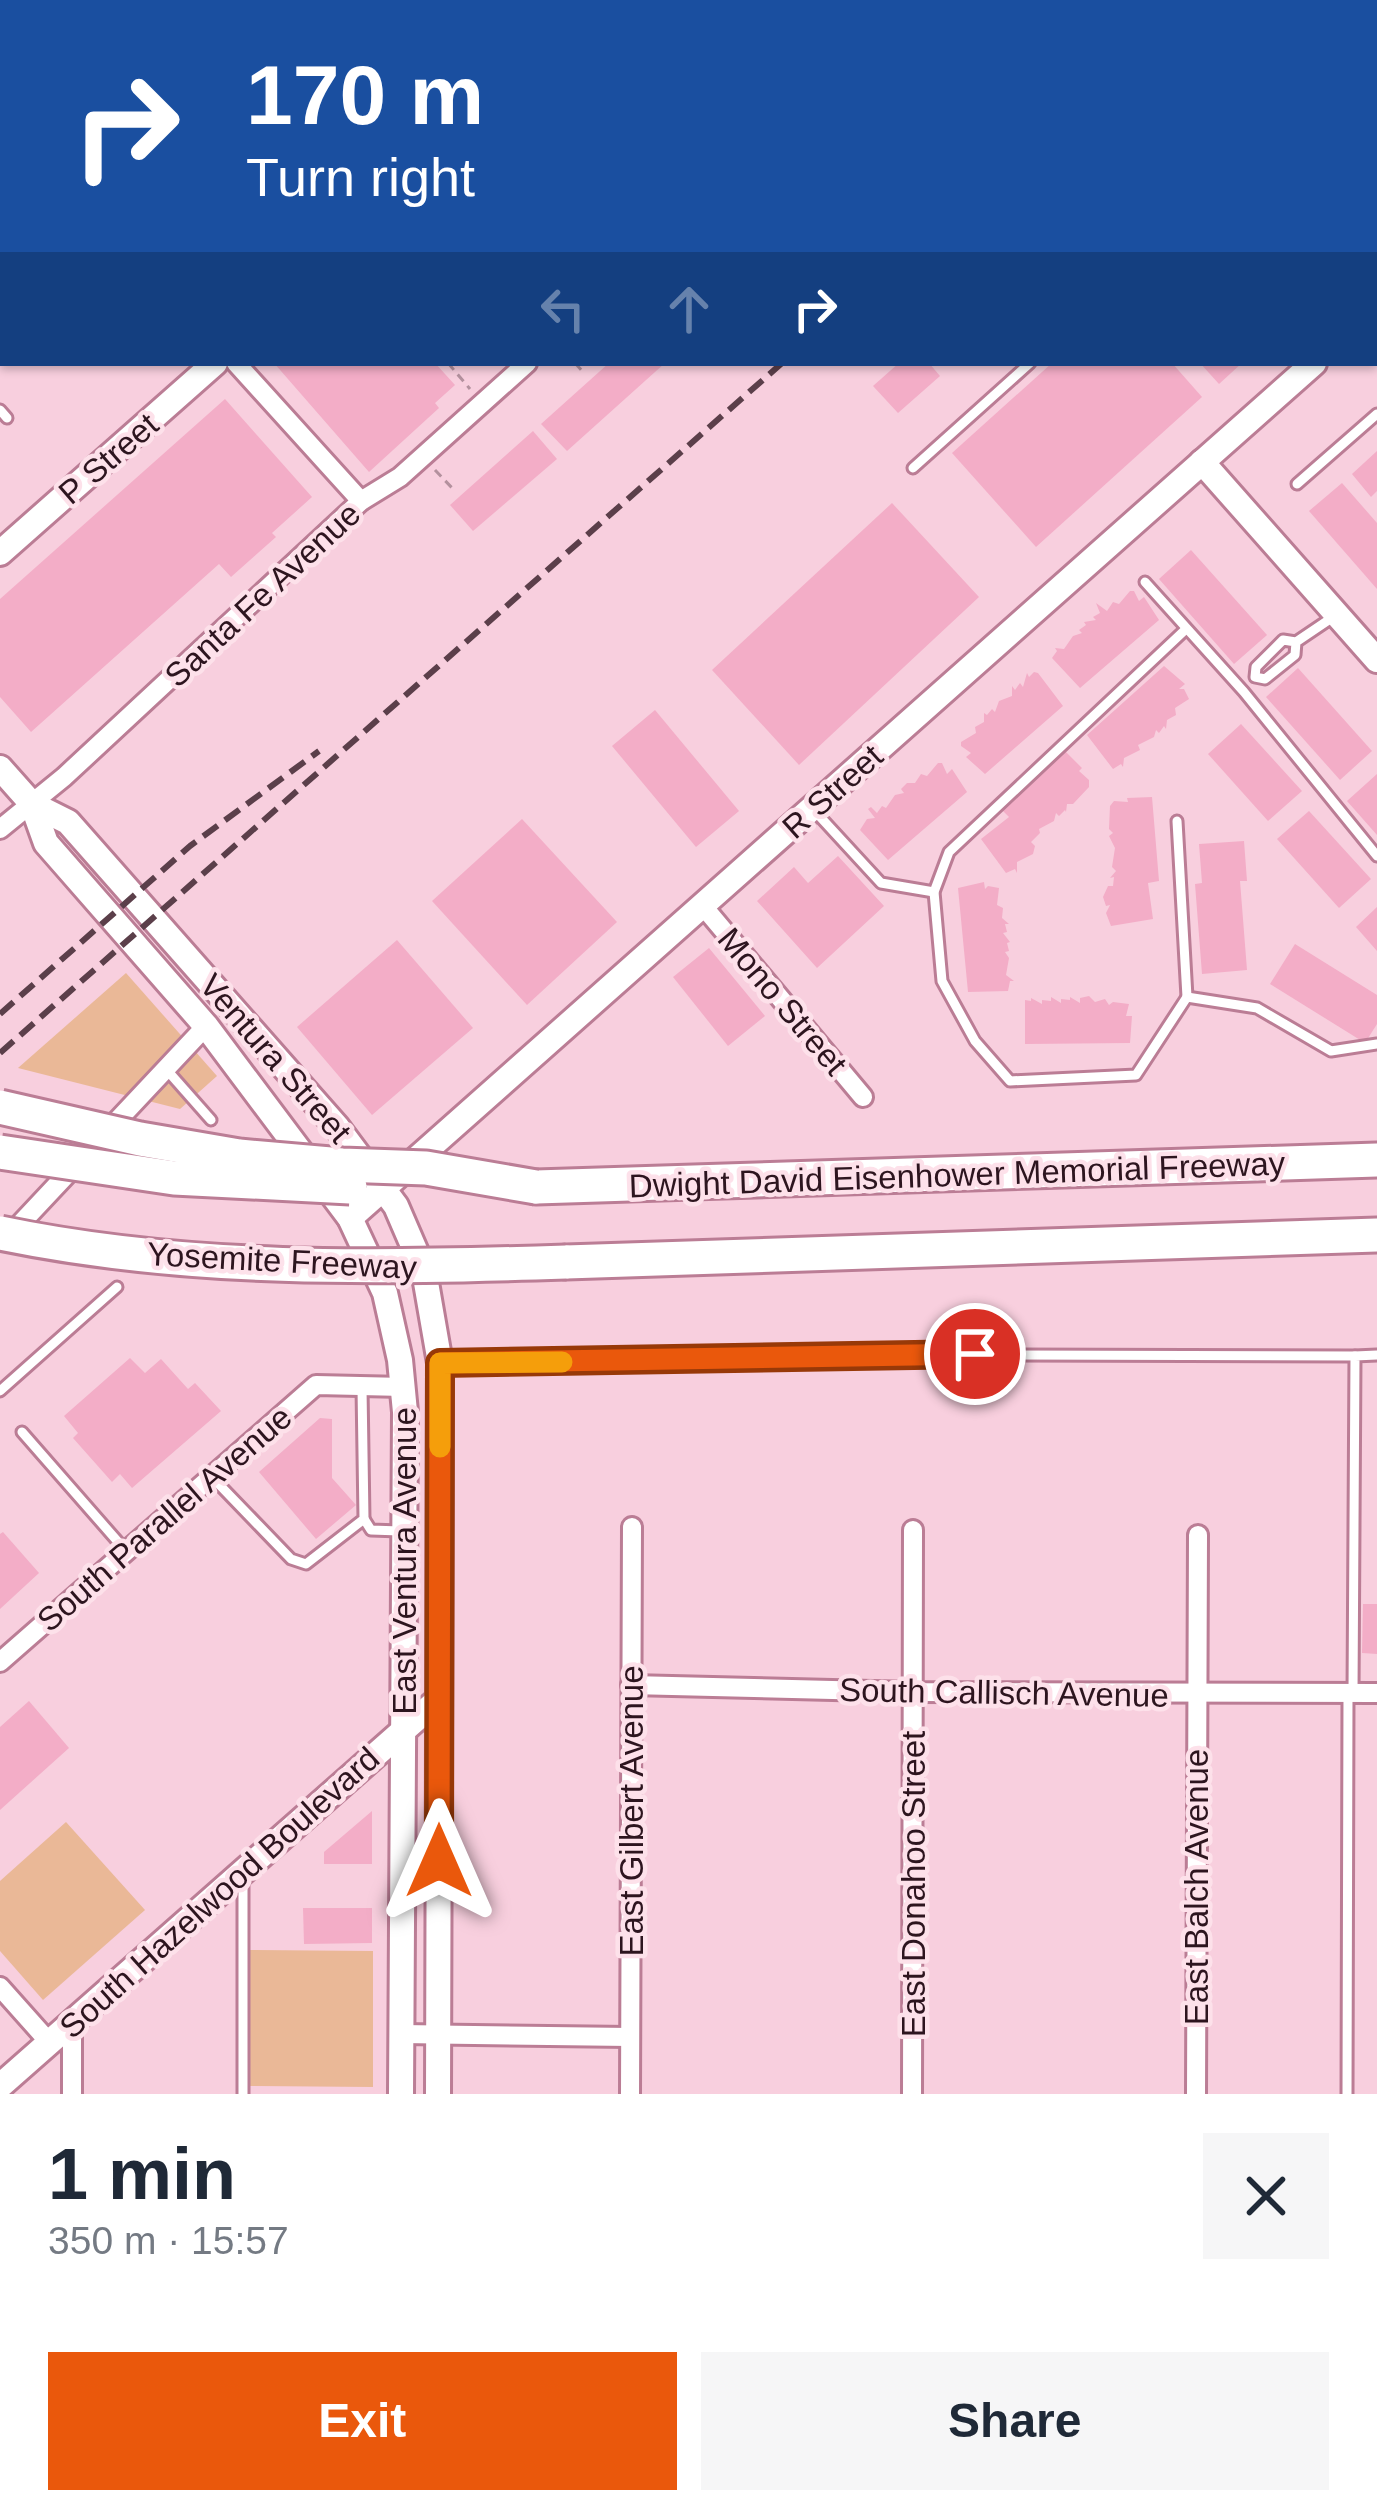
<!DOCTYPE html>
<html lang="en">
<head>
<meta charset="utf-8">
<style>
  :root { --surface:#fff; --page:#f6f6f7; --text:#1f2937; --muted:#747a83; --accent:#ea580c }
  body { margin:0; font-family:Helvetica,sans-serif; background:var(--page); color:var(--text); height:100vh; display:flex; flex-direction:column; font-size:45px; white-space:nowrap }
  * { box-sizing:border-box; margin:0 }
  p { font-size:39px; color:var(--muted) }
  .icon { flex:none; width:66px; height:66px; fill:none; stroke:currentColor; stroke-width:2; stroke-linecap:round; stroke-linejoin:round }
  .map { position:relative; height:2094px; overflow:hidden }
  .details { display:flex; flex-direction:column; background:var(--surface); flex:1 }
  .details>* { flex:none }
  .guide { position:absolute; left:0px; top:0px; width:1377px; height:366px; box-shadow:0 3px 9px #0004; background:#1a4fa0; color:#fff; overflow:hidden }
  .pin { position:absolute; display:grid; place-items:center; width:102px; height:102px; color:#fff; margin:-51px; border:6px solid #fff; border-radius:50%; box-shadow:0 3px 12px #0007 }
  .me { position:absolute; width:132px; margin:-66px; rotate:0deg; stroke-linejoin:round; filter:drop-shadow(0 0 9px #0008) }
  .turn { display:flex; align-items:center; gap:42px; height:252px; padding:0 48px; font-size:54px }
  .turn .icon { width:156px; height:156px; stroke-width:2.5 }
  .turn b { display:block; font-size:84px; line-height:102px }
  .lanes { display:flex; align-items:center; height:114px; padding:0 48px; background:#0003; justify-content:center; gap:60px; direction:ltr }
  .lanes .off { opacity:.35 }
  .round { display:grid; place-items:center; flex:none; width:126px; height:126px; border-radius:0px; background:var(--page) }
  .overview { display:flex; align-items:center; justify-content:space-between; height:204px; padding:0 48px }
  h1 { font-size:72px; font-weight:800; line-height:90px }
  .action { display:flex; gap:24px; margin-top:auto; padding:24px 48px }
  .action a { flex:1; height:138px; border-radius:0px; background:var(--accent); color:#fff; font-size:48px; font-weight:800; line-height:138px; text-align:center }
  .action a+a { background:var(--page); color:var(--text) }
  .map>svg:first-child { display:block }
  .green { fill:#eab897 }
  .building { fill:#f3adc7 }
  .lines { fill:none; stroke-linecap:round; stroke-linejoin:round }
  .lane-casing { stroke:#bb7d95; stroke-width:15 }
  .street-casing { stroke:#bb7d95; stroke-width:24 }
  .secondary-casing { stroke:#bb7d95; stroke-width:30 }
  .highway-casing { stroke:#bb7d95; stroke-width:39 }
  .path { stroke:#b4919e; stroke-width:3; stroke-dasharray:9 6; stroke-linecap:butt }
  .lane { stroke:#fff; stroke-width:9 }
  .street { stroke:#fff; stroke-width:18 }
  .secondary { stroke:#fff; stroke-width:24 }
  .highway { stroke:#fff; stroke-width:33 }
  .rail { stroke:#5b3f4a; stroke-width:6; stroke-dasharray:18 9; stroke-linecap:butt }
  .highway-bridge-casing { stroke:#bb7d95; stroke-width:39; stroke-linecap:butt }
  .highway-bridge { stroke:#fff; stroke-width:33 }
  .route-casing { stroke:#983908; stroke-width:30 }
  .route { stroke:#ea580c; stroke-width:21 }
  .slow { stroke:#f59e0b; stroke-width:21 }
  .labels { text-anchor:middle; stroke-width:9; stroke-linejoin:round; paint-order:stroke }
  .street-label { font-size:33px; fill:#2d151f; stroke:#fde1ea }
</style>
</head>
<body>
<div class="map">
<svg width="1377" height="2094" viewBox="0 0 1377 2094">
  <rect width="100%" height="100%" fill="#f8cfde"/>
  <g class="green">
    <path d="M 126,973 L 217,1076 L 180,1109 L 18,1068 Z"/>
    <path d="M 66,1822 L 145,1910 L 43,2000 L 0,1951 L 0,1881 Z"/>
    <path d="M 248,1950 L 373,1951 L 373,2087 L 249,2086 Z"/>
  </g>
  <g class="building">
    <path d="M 274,363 L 435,363 L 455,385 L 435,403 L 439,408 L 369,472 Z"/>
    <path d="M 609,363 L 665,363 L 567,451 L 541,424 Z"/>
    <path d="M 899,363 L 929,363 L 940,376 L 898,413 L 873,386 Z"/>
    <path d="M 1052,363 L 1172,363 L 1202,397 L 1036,547 L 952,453 Z"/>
    <path d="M 1200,363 L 1242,363 L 1219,384 Z"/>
    <path d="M 225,399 L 312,497 L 272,533 L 276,537 L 231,577 L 219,564 L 31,732 L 0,697 L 0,599 Z"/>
    <path d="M 533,431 L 557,459 L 473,531 L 450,505 Z"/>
    <path d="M 1377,451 L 1377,491 L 1371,497 L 1352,474 Z"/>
    <path d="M 1342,483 L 1377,523 L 1377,589 L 1309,511 Z"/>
    <path d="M 892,503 L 979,597 L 799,765 L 712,670 Z"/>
    <path d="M 1191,550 L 1267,635 L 1234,664 L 1159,579 Z"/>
    <path d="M 1130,591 L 1134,591 L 1139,601 L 1144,597 L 1159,620 L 1080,688 L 1052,658 L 1057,651 L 1055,648 L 1064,649 L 1073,636 L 1082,633 L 1079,630 L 1086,625 L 1084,622 L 1096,620 L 1093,617 L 1100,613 L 1096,603 L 1107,611 L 1113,602 L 1119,604 Z"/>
    <path d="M 1164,666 L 1185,684 L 1179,689 L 1184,689 L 1189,699 L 1175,708 L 1176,715 L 1167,720 L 1166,729 L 1164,726 L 1159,733 L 1156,730 L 1154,737 L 1138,745 L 1140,750 L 1124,758 L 1123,767 L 1121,764 L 1113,769 L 1087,735 Z"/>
    <path d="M 1298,668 L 1372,751 L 1340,780 L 1266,697 Z"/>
    <path d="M 1034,672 L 1038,673 L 1063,706 L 985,774 L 966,757 L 971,753 L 961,746 L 961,742 L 976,733 L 975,727 L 984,722 L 984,713 L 987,715 L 992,709 L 995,712 L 999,701 L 1012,696 L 1012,686 L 1015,690 L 1020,683 L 1023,687 L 1027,673 L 1029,677 Z"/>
    <path d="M 655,710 L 739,811 L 696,847 L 612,746 Z"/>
    <path d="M 1241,724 L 1302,791 L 1268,821 L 1208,754 Z"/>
    <path d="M 1064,750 L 1082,768 L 1079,771 L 1089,780 L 1089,787 L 1073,804 L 1067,804 L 1066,812 L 1065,810 L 1059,816 L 1056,813 L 1054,821 L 1039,829 L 1040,833 L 1031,842 L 1035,846 L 1033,854 L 1017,862 L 1017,873 L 1015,869 L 1006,873 L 981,839 L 1009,817 L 1001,809 L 1013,796 Z"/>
    <path d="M 938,763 L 942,763 L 947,774 L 952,769 L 967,792 L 888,860 L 860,830 L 867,819 L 875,818 L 868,809 L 871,807 L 877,813 L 882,806 L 886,808 L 895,795 L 904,793 L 901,789 L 907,783 L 915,783 L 921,774 L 927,776 Z"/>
    <path d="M 1377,774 L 1377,835 L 1347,801 Z"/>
    <path d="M 1152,797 L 1159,881 L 1148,883 L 1153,919 L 1111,926 L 1106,913 L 1110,905 L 1106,906 L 1103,897 L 1108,886 L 1113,886 L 1114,877 L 1110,878 L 1116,871 L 1112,867 L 1115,848 L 1109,836 L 1113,833 L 1109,829 L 1110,806 L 1114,801 L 1128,802 L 1127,798 Z"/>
    <path d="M 1309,811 L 1371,879 L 1339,908 L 1277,839 Z"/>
    <path d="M 522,819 L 617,922 L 527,1005 L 432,901 Z"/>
    <path d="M 1244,841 L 1247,881 L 1240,881 L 1247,970 L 1202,974 L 1195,884 L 1202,883 L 1199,844 Z"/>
    <path d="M 838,856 L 884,906 L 817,968 L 757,901 L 794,867 L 808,883 Z"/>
    <path d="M 984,882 L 985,889 L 988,886 L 999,888 L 997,905 L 1003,908 L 1002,918 L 1009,924 L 1005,924 L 1007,932 L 1003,933 L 1010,942 L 1007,943 L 1009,951 L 1005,952 L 1009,958 L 1006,975 L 1014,981 L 1010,981 L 1008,991 L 968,992 L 958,888 Z"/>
    <path d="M 1377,907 L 1377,951 L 1356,927 Z"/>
    <path d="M 397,940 L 473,1028 L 372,1115 L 297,1027 Z"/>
    <path d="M 1295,944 L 1377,995 L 1377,1024 L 1365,1043 L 1270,984 Z"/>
    <path d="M 709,948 L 765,1016 L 728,1046 L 673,977 Z"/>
    <path d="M 1089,996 L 1095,1002 L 1105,999 L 1109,1005 L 1113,1002 L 1129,1004 L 1126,1016 L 1132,1016 L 1130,1043 L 1025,1044 L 1025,1000 L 1031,1001 L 1031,998 L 1042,1004 L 1042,1000 L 1051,1001 L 1051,997 L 1061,1003 L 1061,999 L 1070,1000 L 1070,997 L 1080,1003 L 1080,998 Z"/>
    <path d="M 130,1358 L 145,1373 L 161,1359 L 188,1389 L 195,1383 L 221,1411 L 132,1488 L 120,1474 L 112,1482 L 73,1438 L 78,1433 L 64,1416 Z"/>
    <path d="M 320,1418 L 332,1419 L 332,1478 L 356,1505 L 316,1539 L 259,1472 Z"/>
    <path d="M 3,1532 L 39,1573 L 0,1609 L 0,1534 Z"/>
    <path d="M 1363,1604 L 1377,1604 L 1377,1654 L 1362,1653 Z"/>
    <path d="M 29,1701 L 69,1748 L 0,1810 L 0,1727 Z"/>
    <path d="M 372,1811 L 372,1864 L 324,1864 L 324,1852 Z"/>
    <path d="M 303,1908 L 372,1908 L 372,1943 L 304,1944 Z"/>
  </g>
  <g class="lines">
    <defs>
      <g id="lane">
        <path d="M 147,0 L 150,3"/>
        <path d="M 1374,56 L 1377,53"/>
        <path d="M 0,410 L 7,418"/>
        <path d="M 913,468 L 1030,363"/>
        <path d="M 1297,484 L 1377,414"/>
        <path d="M 1145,582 L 1244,692 L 1377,856"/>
        <path d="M 1186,629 L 949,852 L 934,892 L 942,981 L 975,1041 L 1010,1081 L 1136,1075 L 1187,997 L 1257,1008 L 1331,1051 L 1377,1044"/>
        <path d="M 1296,642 L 1295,655 L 1265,679 L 1255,677 L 1256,667 L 1283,640 L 1296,642 L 1336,615"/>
        <path d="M 812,808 L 881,883 L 934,892"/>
        <path d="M 1177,821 L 1187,997"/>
        <path d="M 166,1069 L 211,1120"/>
        <path d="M 440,1363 L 975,1355 L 1355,1356"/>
        <path d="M 0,1391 L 117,1287"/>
        <path d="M 22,1432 L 126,1551"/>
        <path d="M 210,1475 L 291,1559 L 306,1564 L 364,1519 L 362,1388"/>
        <path d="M 364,1519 L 371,1530 L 400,1531"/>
        <path d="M 1353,1694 L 1355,1356 L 1377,1355"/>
        <path d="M 243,1877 L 243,2094"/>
        <path d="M 1347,2094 L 1348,1694"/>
      </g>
      <g id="street">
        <path d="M 922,3 L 926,0"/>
        <path d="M 236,363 L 361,501"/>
        <path d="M 0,829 L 64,777 L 361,501 L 400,477 L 527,363"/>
        <path d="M 703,906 L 863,1097"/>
        <path d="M 8,1237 L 206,1026"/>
        <path d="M 0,1662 L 316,1385 L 404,1387"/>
        <path d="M 631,1685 L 913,1692 L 1377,1693"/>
        <path d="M 0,1987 L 49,2042"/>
        <path d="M 401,2034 L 630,2037"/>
        <path d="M 72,2094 L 72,2021"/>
        <path d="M 630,2094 L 632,1527"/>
        <path d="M 912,2094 L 913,1530"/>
        <path d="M 1196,2094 L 1198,1535"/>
      </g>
      <g id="secondary">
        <path d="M 502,0 L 505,3"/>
        <path d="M 68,3 L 71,0"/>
        <path d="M 622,3 L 625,0"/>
        <path d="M 0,63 L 3,60"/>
        <path d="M 1374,309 L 1377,307"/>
        <path d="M 1202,462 L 1377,660"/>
        <path d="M 0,553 L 215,363"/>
        <path d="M 0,768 L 32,804 L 68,822 L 337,1127 L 396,1206 L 424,1271 L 440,1363 L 438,2094"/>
        <path d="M 32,804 L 46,843 L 206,1026 L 350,1218 L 385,1293 L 400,1360 L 405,1412 L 401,2094"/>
        <path d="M 350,1218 L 1314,363"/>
        <path d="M 0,2086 L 439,1699"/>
      </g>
      <g id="highway">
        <path d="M 536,1187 L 1377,1160"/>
        <path d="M 566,1262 L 1377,1235"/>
      </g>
    </defs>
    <use href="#lane" class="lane-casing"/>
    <use href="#street" class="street-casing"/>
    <use href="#secondary" class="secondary-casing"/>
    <use href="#highway" class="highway-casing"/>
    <g class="path">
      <path d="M 448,363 L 470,389"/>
      <path d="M 575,363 L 585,374"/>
      <path d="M 435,470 L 454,490"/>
    </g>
    <use href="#lane" class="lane"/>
    <use href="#street" class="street"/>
    <use href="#secondary" class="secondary"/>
    <use href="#highway" class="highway"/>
    <g class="rail">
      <path d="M 1189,3 L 1192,0"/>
      <path d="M 0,1014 L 190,846 L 319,751"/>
      <path d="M 0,1053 L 782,363"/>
    </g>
    <defs>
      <g id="highway-bridge">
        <path d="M 0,1107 L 140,1139 L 239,1156 L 342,1165 L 426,1168 L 536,1187"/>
        <path d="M 0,1152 L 174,1178 L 350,1187"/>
        <path d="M 0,1233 C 187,1272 377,1268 566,1262"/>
      </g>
    </defs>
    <use href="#highway-bridge" class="highway-bridge-casing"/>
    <use href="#highway-bridge" class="highway-bridge"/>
  </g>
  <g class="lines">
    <defs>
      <path id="route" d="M 439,1861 L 440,1363 L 975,1354"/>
    </defs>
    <use href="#route" class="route-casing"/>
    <use href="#route" class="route"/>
    <path class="slow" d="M 440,1447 L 440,1363 L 562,1362"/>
  </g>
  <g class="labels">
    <g class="street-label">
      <text transform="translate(108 458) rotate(-41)" y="12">P Street</text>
      <text transform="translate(262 594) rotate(-43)" y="12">Santa Fe Avenue</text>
      <text transform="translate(832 791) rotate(-42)" y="12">R Street</text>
      <text transform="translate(783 1001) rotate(50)" y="12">Mono Street</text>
      <text transform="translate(276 1058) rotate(49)" y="12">Ventura Street</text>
      <text transform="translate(957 1174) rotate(-2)" y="12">Dwight David Eisenhower Memorial Freeway</text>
      <text transform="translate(282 1260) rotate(3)" y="12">Yosemite Freeway</text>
      <text transform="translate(164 1518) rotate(-41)" y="12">South Parallel Avenue</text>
      <text transform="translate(404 1561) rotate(-90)" y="12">East Ventura Avenue</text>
      <text transform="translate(1004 1692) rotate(1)" y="12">South Callisch Avenue</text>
      <text transform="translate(631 1811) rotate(-90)" y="12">East Gilbert Avenue</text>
      <text transform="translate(913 1884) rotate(-90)" y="12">East Donahoo Street</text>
      <text transform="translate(1196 1887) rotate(-90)" y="12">East Balch Avenue</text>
      <text transform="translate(219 1892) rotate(-42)" y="12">South Hazelwood Boulevard</text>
    </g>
  </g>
</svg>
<div class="pin" style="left:975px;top:1354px;background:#d93025"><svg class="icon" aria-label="arrive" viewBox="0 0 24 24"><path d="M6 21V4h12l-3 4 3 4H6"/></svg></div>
<svg class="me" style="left:439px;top:1861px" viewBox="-20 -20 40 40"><path d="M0-17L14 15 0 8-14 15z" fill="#ea580c" stroke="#fff" stroke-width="4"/></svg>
<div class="guide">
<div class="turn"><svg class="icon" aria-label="right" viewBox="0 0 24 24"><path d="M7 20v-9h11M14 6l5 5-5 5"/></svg><div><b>170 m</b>Turn right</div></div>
<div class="lanes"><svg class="icon off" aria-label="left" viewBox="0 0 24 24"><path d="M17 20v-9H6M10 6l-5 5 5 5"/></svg><svg class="icon off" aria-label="ahead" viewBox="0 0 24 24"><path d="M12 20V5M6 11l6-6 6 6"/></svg><svg class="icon" aria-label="right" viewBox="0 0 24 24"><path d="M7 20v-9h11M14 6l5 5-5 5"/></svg></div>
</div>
</div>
<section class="details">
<div class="overview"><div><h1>1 min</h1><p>350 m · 15:57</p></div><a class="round"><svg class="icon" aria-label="close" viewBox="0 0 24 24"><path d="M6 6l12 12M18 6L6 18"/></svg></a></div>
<div class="action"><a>Exit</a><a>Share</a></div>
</section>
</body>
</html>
